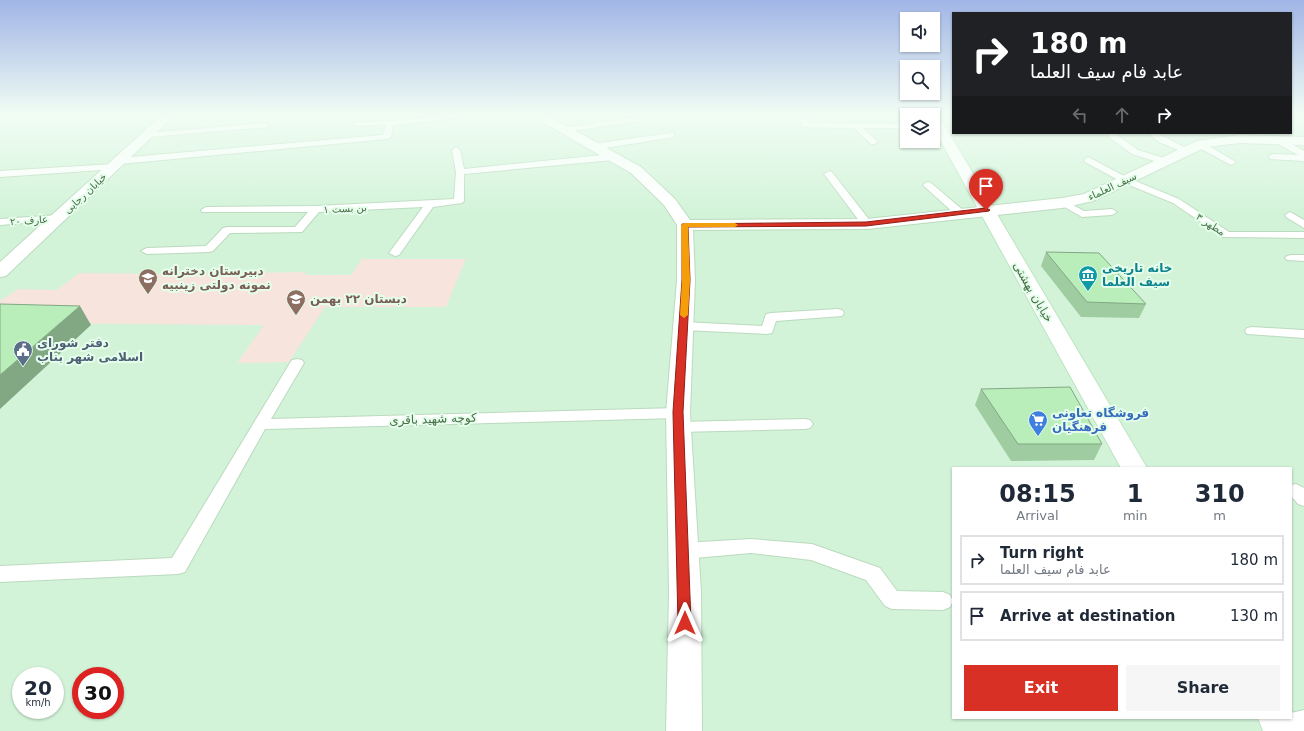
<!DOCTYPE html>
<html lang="en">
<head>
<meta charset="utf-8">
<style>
  :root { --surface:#fff; --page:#f6f6f7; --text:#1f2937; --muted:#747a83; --line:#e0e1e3; --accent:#d93025 }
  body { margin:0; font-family:"DejaVu Sans",Vazirmatn,sans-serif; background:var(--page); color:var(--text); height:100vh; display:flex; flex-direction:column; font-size:15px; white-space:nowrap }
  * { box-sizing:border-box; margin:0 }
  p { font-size:13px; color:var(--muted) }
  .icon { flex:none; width:22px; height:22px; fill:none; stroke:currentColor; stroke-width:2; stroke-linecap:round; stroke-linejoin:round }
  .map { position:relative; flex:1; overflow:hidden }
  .panel { position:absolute; left:952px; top:467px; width:340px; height:252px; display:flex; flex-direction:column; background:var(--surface); border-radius:0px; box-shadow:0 1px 3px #0004 }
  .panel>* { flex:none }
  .guide { position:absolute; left:952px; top:12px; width:340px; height:122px; border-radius:0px; box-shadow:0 1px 3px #0004; background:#202124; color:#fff; overflow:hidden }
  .controls { position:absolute; left:900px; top:12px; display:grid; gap:8px }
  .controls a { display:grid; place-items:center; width:40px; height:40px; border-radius:0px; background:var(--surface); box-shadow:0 1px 3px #0004; font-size:20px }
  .speed { position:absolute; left:12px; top:667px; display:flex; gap:8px; font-size:20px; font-weight:700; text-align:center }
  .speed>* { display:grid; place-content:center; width:52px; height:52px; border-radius:50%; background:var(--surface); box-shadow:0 1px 3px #0004; line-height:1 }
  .speed small { font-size:10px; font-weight:400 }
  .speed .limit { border:6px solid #d22; background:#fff; color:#111 }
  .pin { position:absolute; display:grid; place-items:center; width:34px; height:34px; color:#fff; margin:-41px -17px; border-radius:50% 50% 50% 0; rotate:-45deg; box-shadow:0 0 4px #0007 }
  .pin .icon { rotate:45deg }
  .me { position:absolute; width:44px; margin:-22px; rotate:0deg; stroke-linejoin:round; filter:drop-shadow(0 0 3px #0008) }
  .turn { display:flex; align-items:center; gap:14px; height:84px; padding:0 12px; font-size:18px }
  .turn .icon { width:52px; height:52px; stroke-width:2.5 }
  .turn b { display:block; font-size:28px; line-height:34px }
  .lanes { display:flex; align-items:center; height:38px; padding:0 12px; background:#0003; justify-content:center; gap:20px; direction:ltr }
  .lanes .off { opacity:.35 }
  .eta { display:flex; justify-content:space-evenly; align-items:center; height:68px; text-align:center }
  .eta b { font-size:24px; font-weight:800; line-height:28px }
  .action { display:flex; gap:8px; margin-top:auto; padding:8px 12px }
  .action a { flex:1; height:46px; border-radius:0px; background:var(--accent); color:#fff; font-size:16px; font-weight:800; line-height:46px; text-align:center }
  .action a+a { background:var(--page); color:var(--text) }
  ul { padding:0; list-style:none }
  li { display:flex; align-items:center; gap:12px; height:50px; margin:0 8px 6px; padding:0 4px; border:2px solid var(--line); border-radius:0px }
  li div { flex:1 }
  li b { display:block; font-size:15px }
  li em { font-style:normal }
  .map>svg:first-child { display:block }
  .residential { fill:#d2f3d8; fill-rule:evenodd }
  .education { fill:#f6e4dd }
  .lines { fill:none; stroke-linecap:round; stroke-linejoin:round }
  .service-casing { stroke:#bbdabe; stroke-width:2 }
  .minor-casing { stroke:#bbdabe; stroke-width:2 }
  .tertiary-casing { stroke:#bbdabe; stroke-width:2 }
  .secondary-casing { stroke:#bde4c1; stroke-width:2 }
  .service { fill:#fff; fill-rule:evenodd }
  .minor { fill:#fff; fill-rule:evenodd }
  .tertiary { fill:#fff; fill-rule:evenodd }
  .secondary { fill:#fff; fill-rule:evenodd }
  .wall { fill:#9fcda1 }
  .shaded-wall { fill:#82a783 }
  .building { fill:#b9eebb; stroke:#82a783 }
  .route { fill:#d93025; stroke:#8d1f18 }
  .slow { fill:#f59e0b }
  .labels { text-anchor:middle; stroke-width:4; stroke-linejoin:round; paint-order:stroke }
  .far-street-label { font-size:10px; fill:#496f49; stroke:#e5feeb }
  .culture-label { font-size:12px; font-weight:bold; fill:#0d838f; stroke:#e5feeb; text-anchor:start }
  .education-label { font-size:12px; font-weight:bold; fill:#785e54; stroke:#e5feeb; text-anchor:start }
  .street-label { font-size:12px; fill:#496f49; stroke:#e5feeb }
  .service-label { font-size:12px; font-weight:bold; fill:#4e5e75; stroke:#e5feeb; text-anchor:start }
  .shop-label { font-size:12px; font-weight:bold; fill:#366cbe; stroke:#e5feeb; text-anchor:start }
</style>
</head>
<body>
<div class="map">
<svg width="1304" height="731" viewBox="0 0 1304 731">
  <rect width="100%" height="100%" fill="#e0fae6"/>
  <path class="residential" d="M 0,114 L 953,114 L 953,133 L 1291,133 L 1291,114 L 1304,114 L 1304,731 L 0,731 ZM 907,115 L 933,115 L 933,141 L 907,141 ZM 953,468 L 1291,468 L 1291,718 L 953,718 ZM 21,676 L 55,676 L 55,710 L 21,710 ZM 81,676 L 115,676 L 115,710 L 81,710 Z"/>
  <path class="education" d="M 362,259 L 466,259 L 446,307 L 325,307 L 289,362 L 237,363 L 264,325 L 0,323 L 0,301 L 18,289 L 57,290 L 79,273 L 184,274 L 306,272 L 304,275 L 351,275 Z"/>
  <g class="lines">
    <defs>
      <g id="service">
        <path d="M 455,114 L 481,114 L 477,116 L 393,125 L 391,137 L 387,139 L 120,164 L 116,161 L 120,158 L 383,135 L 386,125 L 357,126 L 353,124 L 357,122 L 390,121 Z"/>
        <path d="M 551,114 L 567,114 L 566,116 L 542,120 L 538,118 L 539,116 Z"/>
        <path d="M 791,114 L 800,114 L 812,123 L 907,124 L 907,128 L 863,128 L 878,142 L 874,144 L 871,144 L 854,128 L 804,127 L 800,125 L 802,123 Z"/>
        <path d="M 1296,114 L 1304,114 L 1304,118 Z"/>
        <path d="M 637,117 L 641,119 L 640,121 L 564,132 L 560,130 L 564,128 Z"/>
        <path d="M 265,123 L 269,125 L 268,127 L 148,137 L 144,135 L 148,133 Z"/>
        <path d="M 671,133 L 674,133 L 674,137 L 593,150 L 589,147 L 593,144 Z"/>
        <path d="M 1109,133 L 1118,133 L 1117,135 L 1138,150 L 1167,159 L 1168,161 L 1164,164 L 1132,154 L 1109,137 Z"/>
        <path d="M 1148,133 L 1157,133 L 1190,150 L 1186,153 L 1183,152 L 1159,142 Z"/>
        <path d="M 1275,138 L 1281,138 L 1304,151 L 1304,161 L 1270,159 L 1269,157 L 1270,155 L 1273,154 L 1298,155 L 1275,142 Z"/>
        <path d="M 1196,142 L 1202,142 L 1236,162 L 1232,165 L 1229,164 L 1196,146 L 1195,144 Z"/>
        <path d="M 456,147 L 460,150 L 464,169 L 613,154 L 617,157 L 613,160 L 464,174 L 464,201 L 462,203 L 433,207 L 399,255 L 395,256 L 389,253 L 423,207 L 319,212 L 302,232 L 230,233 L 213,251 L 209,252 L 147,254 L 141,251 L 147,248 L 206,246 L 223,228 L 227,227 L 295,227 L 308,212 L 202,212 L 201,210 L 206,207 L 316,206 L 454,199 L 456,172 L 452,150 Z"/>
        <path d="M 1088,157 L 1128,178 L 1179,199 L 1229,232 L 1304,232 L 1304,238 L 1223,237 L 1173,203 L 1122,182 L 1085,162 L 1084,160 Z"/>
        <path d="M 113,164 L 117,167 L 116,169 L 0,177 L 0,171 Z"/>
        <path d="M 829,171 L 832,172 L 871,222 L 872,224 L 871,226 L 863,226 L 824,174 Z"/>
        <path d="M 928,182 L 931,183 L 964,211 L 965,213 L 964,215 L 956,215 L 925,187 L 923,185 L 925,183 Z"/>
        <path d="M 1064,200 L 1084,211 L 1112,209 L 1117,212 L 1112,215 L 1082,217 L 1061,205 L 1059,203 L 1061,201 Z"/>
        <path d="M 1290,212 L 1304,220 L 1304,228 L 1286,217 L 1285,215 Z"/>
        <path d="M 59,215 L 64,218 L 63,220 L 0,225 L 0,219 Z"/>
        <path d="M 1291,255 L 1304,255 L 1304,261 L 1287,260 L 1285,258 L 1287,256 Z"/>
        <path d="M 838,309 L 842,310 L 844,313 L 842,316 L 776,321 L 772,333 L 767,334 L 683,330 L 678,329 L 677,326 L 678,323 L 683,322 L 762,326 L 766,314 L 771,313 Z"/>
        <path d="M 1252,327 L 1304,330 L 1304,338 L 1247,334 L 1245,331 L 1247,328 Z"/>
        <path d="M 297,359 L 302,360 L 304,363 L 271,419 L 678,408 L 683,409 L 686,413 L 683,417 L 678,418 L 265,429 L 185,572 L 178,574 L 0,582 L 0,566 L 172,558 L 290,363 L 292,360 Z"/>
        <path d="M 805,419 L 810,420 L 813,424 L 810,428 L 805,429 L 678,432 L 672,431 L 670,427 L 672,423 L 678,422 Z"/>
        <path d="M 1296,484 L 1304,488 L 1304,506 L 1298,504 L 1291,496 L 1291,485 Z"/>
        <path d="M 751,539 L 812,544 L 880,568 L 897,591 L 943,592 L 950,595 L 953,601 L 950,607 L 943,610 L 892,609 L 885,606 L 866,580 L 811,560 L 751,553 L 683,559 L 676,556 L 674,551 L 676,546 L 683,543 Z"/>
      </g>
      <g id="minor">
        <path d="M 530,114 L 545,114 L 641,167 L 675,199 L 690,220 L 867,219 L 1062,198 L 1084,194 L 1197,141 L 1240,135 L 1304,137 L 1304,145 L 1240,143 L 1206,147 L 1093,201 L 1062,208 L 867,229 L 693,230 L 695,280 L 690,413 L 701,592 L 702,731 L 666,731 L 669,592 L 666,413 L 677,280 L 677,225 L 664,205 L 631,173 L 532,116 Z"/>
        <path d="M 1304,710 L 1304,731 L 1274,731 L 1279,718 L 1291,718 L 1291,713 Z"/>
      </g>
      <path id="tertiary" d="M 163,114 L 176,114 L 6,276 L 0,277 L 0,262 Z"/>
      <g id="secondary">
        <path d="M 928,114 L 938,114 L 939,116 L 1147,468 L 1121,468 L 933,127 L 933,115 Z"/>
        <path d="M 1291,709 L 1302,731 L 1263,731 L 1258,718 L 1291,718 Z"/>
      </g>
    </defs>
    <use href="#service" class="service-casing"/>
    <use href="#minor" class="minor-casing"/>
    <use href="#tertiary" class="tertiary-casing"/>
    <use href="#secondary" class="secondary-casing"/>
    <use href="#service" class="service"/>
    <use href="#minor" class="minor"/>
    <use href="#tertiary" class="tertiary"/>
    <use href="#secondary" class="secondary"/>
  </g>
  <g class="wall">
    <path d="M 1046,252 L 1146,304 L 1139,318 L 1081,317 L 1041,266 Z"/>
    <path d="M 981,389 L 1102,444 L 1094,460 L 1011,461 L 975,405 Z"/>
  </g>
  <path class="shaded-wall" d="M 80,306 L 91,325 L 0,409 L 0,375 Z"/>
  <g class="building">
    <path d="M 1046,252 L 1099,253 L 1146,304 L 1087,302 Z"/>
    <path d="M 0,304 L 80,306 L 0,375 Z"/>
    <path d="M 1070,387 L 1102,444 L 1018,444 L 981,389 Z"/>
  </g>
  <linearGradient id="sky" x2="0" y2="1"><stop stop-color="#a1b5e6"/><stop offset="0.53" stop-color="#f1fdf4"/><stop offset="1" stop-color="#f1fdf4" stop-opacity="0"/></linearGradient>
  <rect width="1304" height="216" fill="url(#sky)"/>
  <path class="route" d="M 986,208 L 990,210 L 989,211 L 866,226 L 688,227 L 690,280 L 683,412 L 691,623 L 689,627 L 685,629 L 680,627 L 678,623 L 673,412 L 682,280 L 682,224 L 866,222 Z"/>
  <path class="slow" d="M 685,223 L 735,223 L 738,225 L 735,227 L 688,227 L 690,280 L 688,315 L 684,318 L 680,315 L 682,280 L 681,225 Z"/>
  <defs>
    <symbol id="museum-pin" viewBox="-11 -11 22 30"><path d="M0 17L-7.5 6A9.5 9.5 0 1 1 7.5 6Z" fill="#0f9aa8" stroke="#e5feeb"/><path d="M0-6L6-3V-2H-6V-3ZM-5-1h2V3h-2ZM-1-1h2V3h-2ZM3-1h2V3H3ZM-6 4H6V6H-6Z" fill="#fff"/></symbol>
    <symbol id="school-pin" viewBox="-11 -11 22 30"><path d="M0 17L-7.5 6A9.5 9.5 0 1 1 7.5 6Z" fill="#8d6e63" stroke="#e5feeb"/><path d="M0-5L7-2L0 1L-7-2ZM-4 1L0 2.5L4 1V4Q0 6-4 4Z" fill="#fff"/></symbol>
    <symbol id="civic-pin" viewBox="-11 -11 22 30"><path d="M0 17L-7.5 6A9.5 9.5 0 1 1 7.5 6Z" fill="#5c6f8a" stroke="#e5feeb"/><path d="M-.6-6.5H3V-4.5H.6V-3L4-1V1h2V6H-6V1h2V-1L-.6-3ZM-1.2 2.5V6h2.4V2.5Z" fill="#fff"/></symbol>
    <symbol id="supermarket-pin" viewBox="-11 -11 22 30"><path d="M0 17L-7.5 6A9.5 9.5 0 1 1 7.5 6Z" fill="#3f7fe0" stroke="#e5feeb"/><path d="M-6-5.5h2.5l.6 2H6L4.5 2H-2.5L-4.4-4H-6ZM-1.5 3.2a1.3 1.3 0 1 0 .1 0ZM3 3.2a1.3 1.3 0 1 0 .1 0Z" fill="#fff"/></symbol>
  </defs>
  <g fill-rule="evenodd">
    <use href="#museum-pin" x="1077" y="264" width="22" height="30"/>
    <use href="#school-pin" x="137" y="267" width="22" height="30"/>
    <use href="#school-pin" x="285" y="288" width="22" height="30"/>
    <use href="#civic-pin" x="12" y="339" width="22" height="30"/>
    <use href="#supermarket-pin" x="1027" y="409" width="22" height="30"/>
  </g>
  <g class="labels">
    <g class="far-street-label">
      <text transform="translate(1112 186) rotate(-25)" y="4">سیف العلماء</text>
      <text transform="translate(85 193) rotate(-43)" y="4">خیابان رجایی</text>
      <text transform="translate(345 208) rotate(-3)" y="4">بن بست ۱</text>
      <text transform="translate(29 220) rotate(-4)" y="4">عارف ۲۰</text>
      <text transform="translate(1211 224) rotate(33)" y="4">مطهر ۳</text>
    </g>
    <g class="culture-label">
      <text x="1102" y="272">خانه تاریخی<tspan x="1102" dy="14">سیف العلما</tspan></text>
    </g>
    <g class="education-label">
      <text x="162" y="275">دبیرستان دخترانه<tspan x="162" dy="14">نمونه دولتی زینبیه</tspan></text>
      <text x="310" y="303">دبستان ۲۲ بهمن</text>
    </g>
    <g class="street-label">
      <text transform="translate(1033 292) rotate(60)" y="4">خیابان بهشتی</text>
      <text transform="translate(433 419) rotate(-2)" y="4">کوچه شهید باقری</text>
    </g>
    <g class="service-label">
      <text x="37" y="347">دفتر شورای<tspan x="37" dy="14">اسلامی شهر بناب</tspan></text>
    </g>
    <g class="shop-label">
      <text x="1052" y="417">فروشگاه تعاونی<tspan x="1052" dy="14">فرهنگیان</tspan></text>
    </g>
  </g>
</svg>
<div class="controls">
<a><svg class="icon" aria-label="sound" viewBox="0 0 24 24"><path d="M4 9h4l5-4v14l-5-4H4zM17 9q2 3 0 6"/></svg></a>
<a><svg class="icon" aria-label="search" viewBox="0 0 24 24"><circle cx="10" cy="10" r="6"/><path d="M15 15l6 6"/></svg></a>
<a><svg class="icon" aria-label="layers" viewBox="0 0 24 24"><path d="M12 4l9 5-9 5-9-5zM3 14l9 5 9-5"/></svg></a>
</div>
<div class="speed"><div>20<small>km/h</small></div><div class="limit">30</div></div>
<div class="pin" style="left:986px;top:210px;background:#d93025"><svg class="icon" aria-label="arrive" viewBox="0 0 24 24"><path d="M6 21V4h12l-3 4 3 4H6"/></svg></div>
<svg class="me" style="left:685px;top:623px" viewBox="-20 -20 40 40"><path d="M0-17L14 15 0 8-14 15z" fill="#d93025" stroke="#fff" stroke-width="4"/></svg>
<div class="guide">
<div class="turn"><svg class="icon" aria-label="right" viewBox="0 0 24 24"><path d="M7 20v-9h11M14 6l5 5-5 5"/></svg><div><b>180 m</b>عابد فام سیف العلما</div></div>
<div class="lanes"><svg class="icon off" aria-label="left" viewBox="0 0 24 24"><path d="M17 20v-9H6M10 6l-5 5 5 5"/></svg><svg class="icon off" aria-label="ahead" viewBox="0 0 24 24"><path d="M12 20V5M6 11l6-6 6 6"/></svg><svg class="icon" aria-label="right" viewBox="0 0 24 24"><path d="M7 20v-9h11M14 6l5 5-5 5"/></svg></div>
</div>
<section class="panel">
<div class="eta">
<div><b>08:15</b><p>Arrival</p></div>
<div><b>1</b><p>min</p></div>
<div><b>310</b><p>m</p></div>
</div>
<ul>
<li><svg class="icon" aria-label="right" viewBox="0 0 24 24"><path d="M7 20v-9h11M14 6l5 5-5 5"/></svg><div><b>Turn right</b><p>عابد فام سیف العلما</p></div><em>180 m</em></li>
<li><svg class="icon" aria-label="arrive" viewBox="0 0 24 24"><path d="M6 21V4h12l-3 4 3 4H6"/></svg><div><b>Arrive at destination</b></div><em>130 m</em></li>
</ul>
<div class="action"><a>Exit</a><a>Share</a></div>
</section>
</div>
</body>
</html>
